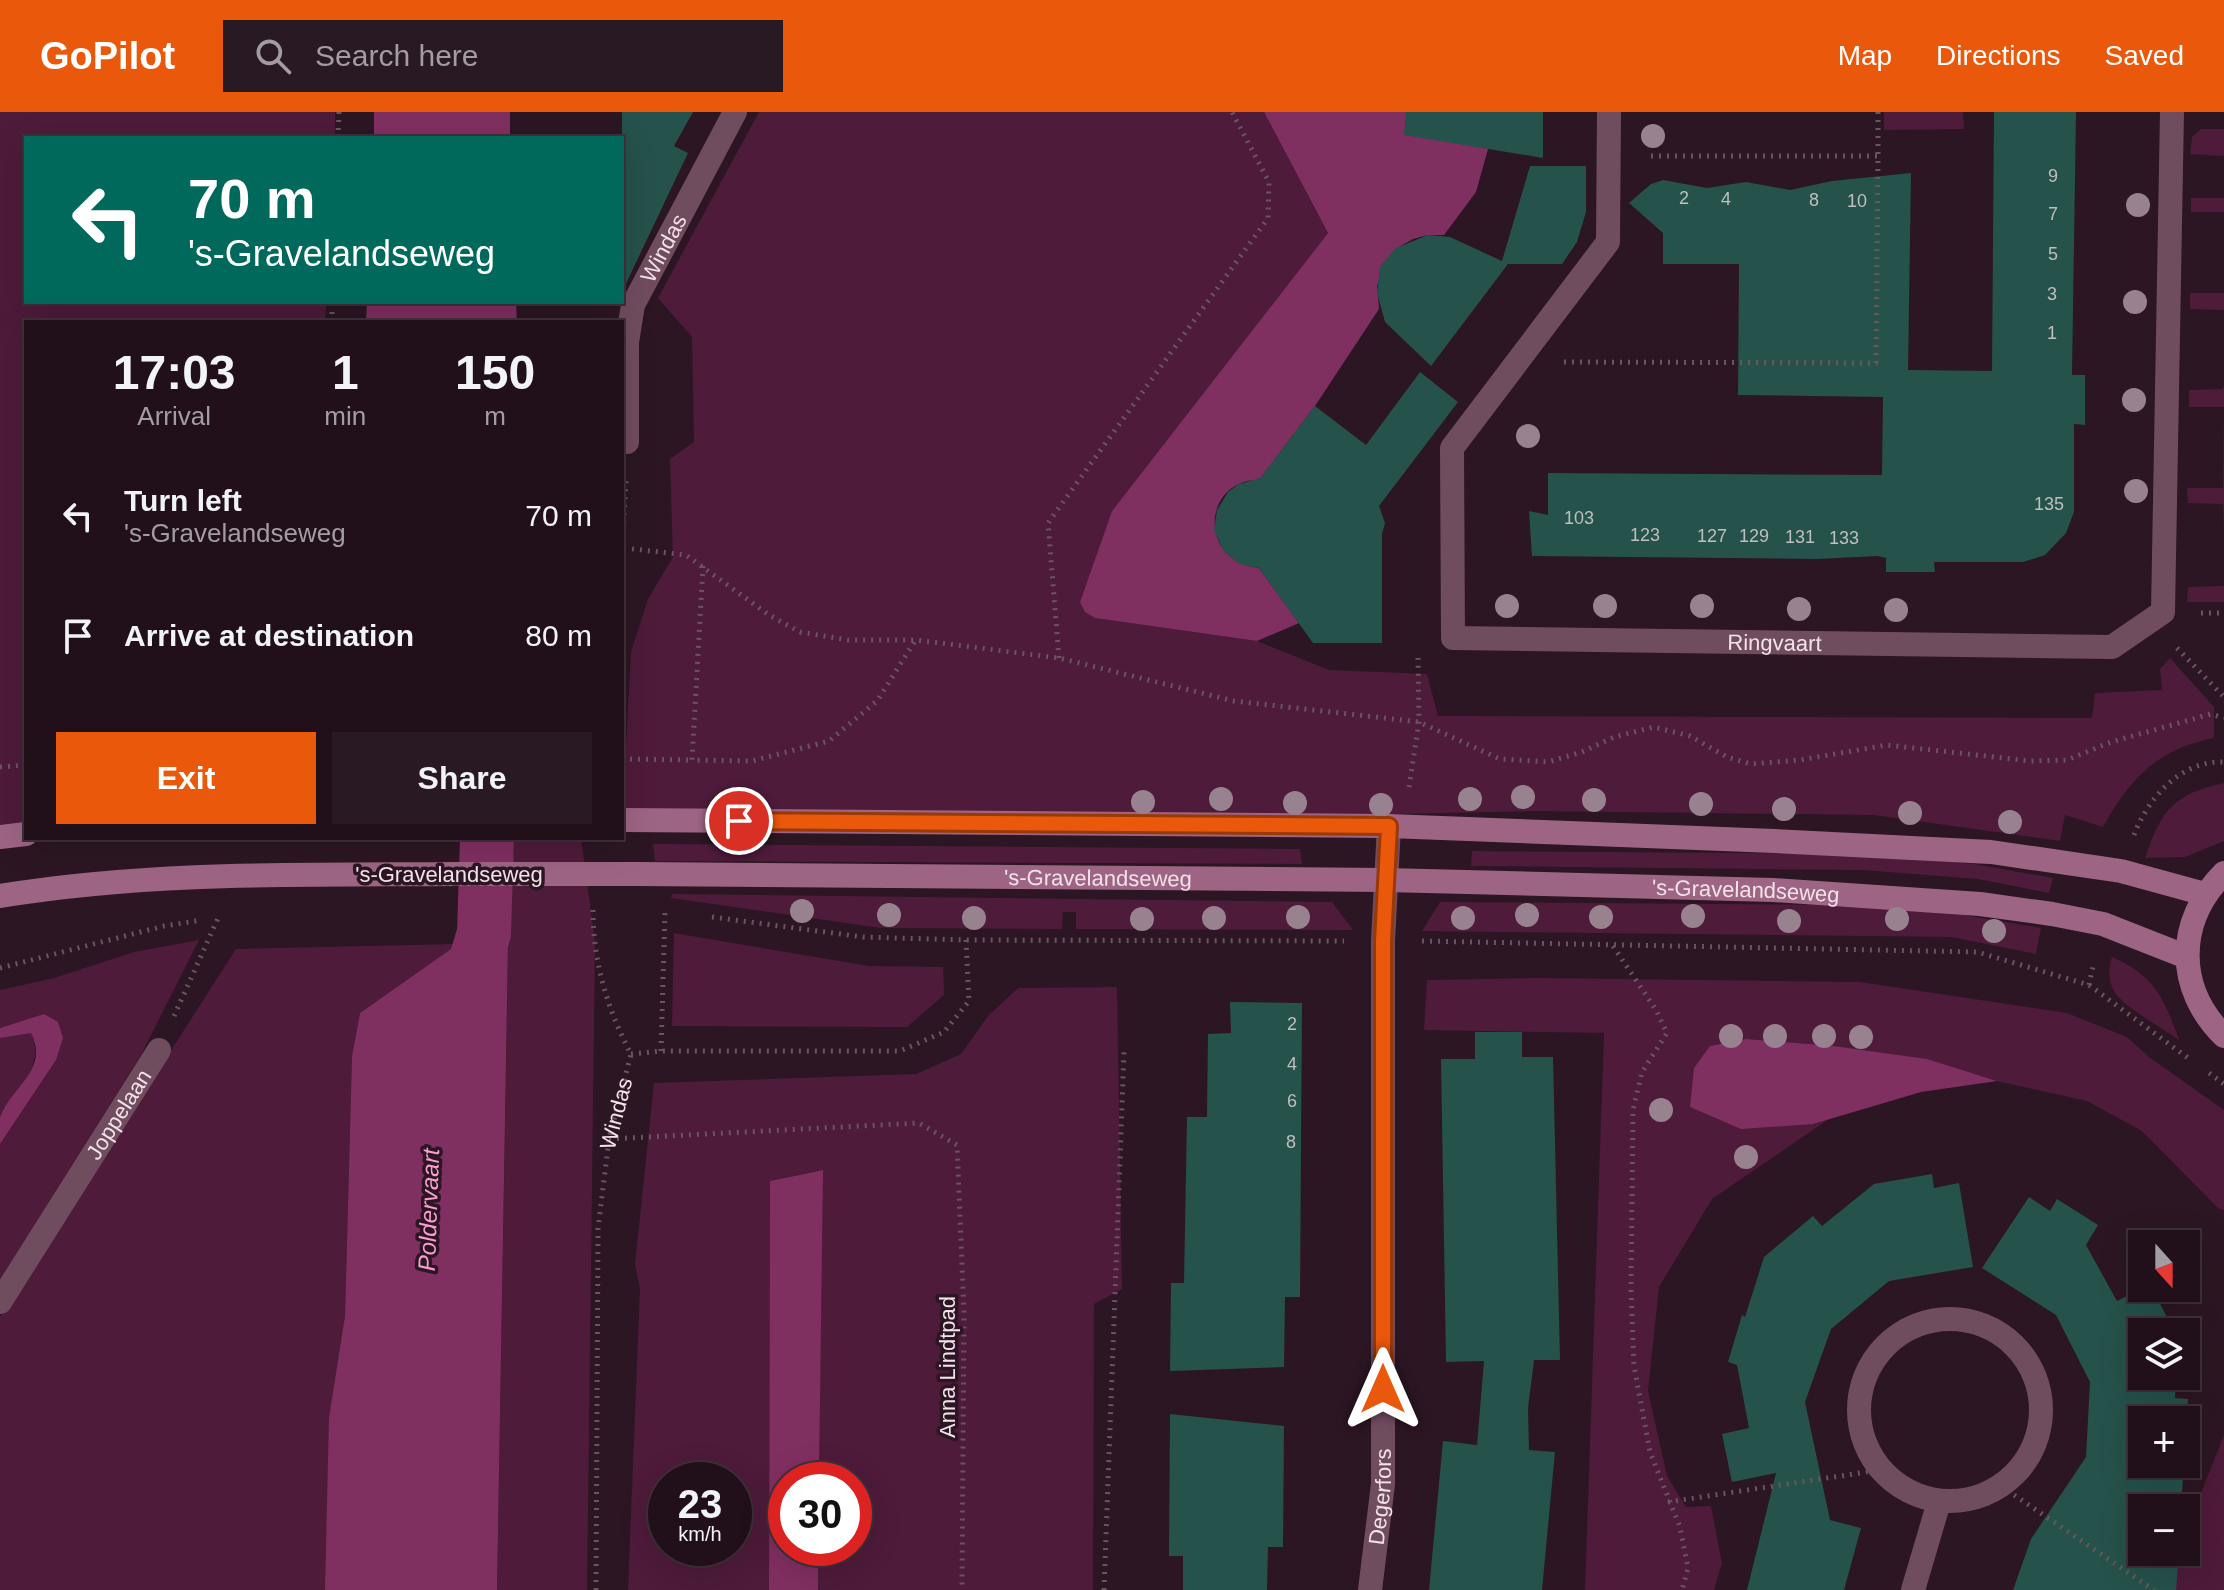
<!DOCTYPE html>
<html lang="en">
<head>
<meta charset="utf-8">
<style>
  :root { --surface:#21101a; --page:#291923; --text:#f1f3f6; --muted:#a29da2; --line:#3e3039; --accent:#ea580c }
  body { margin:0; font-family:Helvetica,sans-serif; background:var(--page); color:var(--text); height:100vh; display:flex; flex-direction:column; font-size:30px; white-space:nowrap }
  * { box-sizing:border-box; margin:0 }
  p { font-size:26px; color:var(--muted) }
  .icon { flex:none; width:44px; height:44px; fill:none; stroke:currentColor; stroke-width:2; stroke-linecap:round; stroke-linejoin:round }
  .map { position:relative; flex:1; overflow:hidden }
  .drawer { position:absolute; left:24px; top:208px; width:600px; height:520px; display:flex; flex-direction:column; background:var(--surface); border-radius:0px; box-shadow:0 8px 32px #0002,0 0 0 2px var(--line) }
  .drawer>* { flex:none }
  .hud { position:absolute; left:24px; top:24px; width:600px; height:168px; border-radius:0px; box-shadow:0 8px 32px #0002,0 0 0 2px var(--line); background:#00695c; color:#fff; overflow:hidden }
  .needle { width:52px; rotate:159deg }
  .controls { position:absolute; left:2128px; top:1118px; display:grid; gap:16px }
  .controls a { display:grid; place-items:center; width:72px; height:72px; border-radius:0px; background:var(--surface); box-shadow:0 8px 32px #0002,0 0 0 2px var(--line); font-size:40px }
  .speed { position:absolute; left:648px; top:1350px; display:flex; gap:16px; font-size:40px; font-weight:700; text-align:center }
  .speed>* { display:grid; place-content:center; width:104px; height:104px; border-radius:50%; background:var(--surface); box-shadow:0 8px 32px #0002,0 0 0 2px var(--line); line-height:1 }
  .speed small { font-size:20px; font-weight:400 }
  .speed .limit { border:12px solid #d22; background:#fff; color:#111 }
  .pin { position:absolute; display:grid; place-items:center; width:68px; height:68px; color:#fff; margin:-34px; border:4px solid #fff; border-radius:50%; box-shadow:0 2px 8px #0007 }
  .me { position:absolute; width:88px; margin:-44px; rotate:0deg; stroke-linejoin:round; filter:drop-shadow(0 0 6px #0008) }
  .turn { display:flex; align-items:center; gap:28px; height:168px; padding:0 32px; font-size:36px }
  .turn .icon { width:104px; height:104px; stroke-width:2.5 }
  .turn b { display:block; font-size:56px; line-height:68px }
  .eta { display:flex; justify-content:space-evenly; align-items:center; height:136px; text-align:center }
  .eta b { font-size:48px; font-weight:600; line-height:56px }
  .primary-button { display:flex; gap:16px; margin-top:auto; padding:16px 32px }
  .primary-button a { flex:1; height:92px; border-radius:0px; background:var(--accent); color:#fff; font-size:32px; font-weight:600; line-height:92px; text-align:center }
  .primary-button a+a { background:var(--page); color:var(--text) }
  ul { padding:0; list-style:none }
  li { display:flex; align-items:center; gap:24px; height:120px; padding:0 32px }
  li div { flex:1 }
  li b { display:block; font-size:30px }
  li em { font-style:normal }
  header { display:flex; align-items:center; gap:48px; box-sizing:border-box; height:112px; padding:0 40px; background:var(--accent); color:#fff }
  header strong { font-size:38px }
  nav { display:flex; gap:44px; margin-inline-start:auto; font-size:28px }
  .search { width:560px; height:72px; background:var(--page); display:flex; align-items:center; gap:20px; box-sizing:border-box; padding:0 28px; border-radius:0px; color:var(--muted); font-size:30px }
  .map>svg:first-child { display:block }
  .green { fill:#4e1b3a; fill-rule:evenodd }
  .water { fill:#802f61 }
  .pier { fill:#2c1623 }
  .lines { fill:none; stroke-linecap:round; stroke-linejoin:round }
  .canal { stroke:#802f61; stroke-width:54 }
  .building { fill:#25524b }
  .path { stroke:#695560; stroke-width:5; stroke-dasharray:2 6; stroke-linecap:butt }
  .street { stroke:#704c5f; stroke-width:24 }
  .secondary { stroke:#9e6484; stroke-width:24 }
  .secondary-bridge { stroke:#9e6484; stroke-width:24 }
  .tree { fill:#99828f }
  .route-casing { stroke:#983908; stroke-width:20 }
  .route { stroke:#ea580c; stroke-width:14 }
  .labels { text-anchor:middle; stroke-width:7; stroke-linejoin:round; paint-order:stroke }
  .number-label { font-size:18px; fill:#bfbec2 }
  .street-label { font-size:22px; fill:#f2e2ea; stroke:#2c1623 }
  .water-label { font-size:24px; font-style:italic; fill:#fa9ed2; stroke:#2c1623 }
</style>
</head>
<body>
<header>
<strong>GoPilot</strong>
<div class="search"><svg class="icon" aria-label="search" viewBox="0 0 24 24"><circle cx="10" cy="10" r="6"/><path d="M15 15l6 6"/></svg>Search here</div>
<nav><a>Map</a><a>Directions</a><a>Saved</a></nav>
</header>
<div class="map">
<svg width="2224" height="1478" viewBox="0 0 2224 1478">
  <rect width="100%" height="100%" fill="#2c1623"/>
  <g class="green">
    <path d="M 0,0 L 335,0 L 335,26 L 26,26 L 26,190 L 326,190 L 325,210 L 26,210 L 26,726 L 56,726 L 0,734 Z"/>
    <path d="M 759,0 L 1264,0 L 1328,121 L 1112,399 L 1080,490 L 1095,506 L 1257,529 L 1329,558 L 1427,562 L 1438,604 L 2092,606 L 2095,581 L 2162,578 L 2160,557 L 2170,546 L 2214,595 L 2214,626 C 2158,637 2130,666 2103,715 L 2065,703 L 2060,729 L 1874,703 L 1537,699 L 973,711 L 622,709 L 631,540 L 648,487 L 673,445 L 670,347 L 694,330 L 692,225 L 658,186 Z"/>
    <path d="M 1884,0 L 1963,0 L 1964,17 L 1884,18 Z"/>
    <path d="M 2201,17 L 2224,17 L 2224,44 L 2190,42 L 2192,25 Z"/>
    <rect x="2191" y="86" width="33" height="14"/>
    <path d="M 2190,181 L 2224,181 L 2224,198 L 2190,197 Z"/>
    <path d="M 2224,271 L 2224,420 L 2223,392 L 2188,391 L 2187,376 L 2223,376 L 2224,295 L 2189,295 L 2189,278 L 2223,277 Z"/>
    <path d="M 2224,474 L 2224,490 L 2187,490 L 2188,475 Z"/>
    <path d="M 2224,671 L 2224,729 L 2185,745 L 2145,746 C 2161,698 2174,682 2224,671 Z"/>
    <path d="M 510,726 L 581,726 L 595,830 L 587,1478 L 497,1478 Z"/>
    <path d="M 653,732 L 1300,737 L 1302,752 L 655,749 Z"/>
    <path d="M 1472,739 L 1865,742 L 1974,752 L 2053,766 L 2049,781 L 1978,767 L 1862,758 L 1471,754 Z"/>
    <path d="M 672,782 L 1332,790 L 1353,818 L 1076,817 L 1076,800 L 1063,800 L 1062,817 L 881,816 L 671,786 Z"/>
    <path d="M 1440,790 L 1858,793 L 1958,802 L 2041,816 L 2036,842 L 1952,825 L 1422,819 Z"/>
    <path d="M 674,821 L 869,854 L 943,855 L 944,883 L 907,915 L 672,914 Z"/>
    <path d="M 199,828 L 141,943 L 0,1168 L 0,1032 L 56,948 L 45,902 L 0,916 L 0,878 L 54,866 L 134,840 Z"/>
    <path d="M 458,832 L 360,901 L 352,944 L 345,1204 L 333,1478 L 0,1478 L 0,1205 L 236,837 Z"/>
    <path d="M 2112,845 C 2155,864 2164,886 2179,928 C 2164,917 2126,896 2116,882 C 2108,871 2108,857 2112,845 Z"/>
    <path d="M 1537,866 L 1860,870 L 2067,901 L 2127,925 L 2149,945 L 2224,998 L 2224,1098 L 2219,1097 L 2142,1019 L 2087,989 L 1997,969 L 1926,947 L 1834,934 L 1746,927 L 1710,934 L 1813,1012 L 1829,1007 L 1712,1087 L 1659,1175 L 1648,1279 L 1667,1364 L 1686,1395 L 1711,1394 L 1722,1451 L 1714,1478 L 1585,1478 L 1604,921 L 1424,918 L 1427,868 Z"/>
    <path d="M 1117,875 L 1122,1177 L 1094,1192 L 1093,1478 L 818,1478 L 818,1436 L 854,1436 L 854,1368 L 819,1368 L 822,1058 L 770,1069 L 769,1478 L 628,1478 L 640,1176 L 635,1152 L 654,971 L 916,962 L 961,942 L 988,904 L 1018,876 ZM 666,1368 L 734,1368 L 734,1436 L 666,1436 Z"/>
    <path d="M 18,921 L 31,921 C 46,952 17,981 0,1007 L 0,926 Z"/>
    <path d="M 2224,1323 L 2224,1478 L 2163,1478 L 2178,1440 L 2186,1440 L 2186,1419 Z"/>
  </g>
  <g class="water">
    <rect x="374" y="0" width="136" height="26"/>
    <path d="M 1264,0 L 1448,0 L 1488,37 L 1476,80 L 1444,123 L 1428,123 L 1413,127 L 1399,135 L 1384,152 L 1377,174 L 1379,197 L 1315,294 L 1259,368 C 1205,367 1195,447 1259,456 L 1299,511 L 1257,529 L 1095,506 L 1085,500 L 1080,490 L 1112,399 L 1328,121 Z"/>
    <path d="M 367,190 L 516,190 L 517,210 L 366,210 Z"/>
    <path d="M 458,832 L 508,832 L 497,1478 L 325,1478 L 329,1306 L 345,1204 L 352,944 L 360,901 Z"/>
    <path d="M 44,902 L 58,910 L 63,926 L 56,948 L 0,1032 C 0,1024 0,1013 0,1006 C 10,975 50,959 31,921 L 0,926 L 0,916 Z"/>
    <path d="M 1746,927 L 1834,934 L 1927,947 L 1997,969 L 1921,980 L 1813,1012 L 1741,1017 L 1690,995 L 1694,956 L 1710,934 Z"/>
    <path d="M 823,1058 L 819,1368 L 786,1368 L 786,1436 L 818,1436 L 818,1478 L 769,1478 L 770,1069 Z"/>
  </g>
  <path class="pier" d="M 464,726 L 514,726 L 510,808 L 457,807 Z"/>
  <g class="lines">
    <path class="canal" d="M 460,902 L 484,821 L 487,726"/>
  </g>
  <g class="building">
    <path d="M 622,0 L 693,0 L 674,34 L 688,41 L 622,180 Z"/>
    <path d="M 1406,0 L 1543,0 L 1543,46 L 1404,23 Z"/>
    <path d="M 1994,0 L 2076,0 L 2072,263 L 2085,263 L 2085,313 L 2074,312 L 2074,400 L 2066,421 L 2045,443 L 2023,450 L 1934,450 L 1935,460 L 1886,460 L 1886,446 L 1878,444 L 1817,447 L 1532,444 L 1529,399 L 1548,403 L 1548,361 L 1882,363 L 1883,285 L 1738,283 L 1739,152 L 1663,152 L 1663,121 L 1629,91 L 1651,72 L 1663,68 L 1707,76 L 1746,70 L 1790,78 L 1832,69 L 1911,61 L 1908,258 L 1992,259 Z"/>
    <path d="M 1530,54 L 1586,54 L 1586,100 L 1577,130 L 1562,152 L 1508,152 L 1431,254 L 1385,210 L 1377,181 L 1380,154 L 1396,136 L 1428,123 L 1450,125 L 1502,149 Z"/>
    <path d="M 1420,260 L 1458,290 L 1379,394 L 1385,411 L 1382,422 L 1382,531 L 1313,531 L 1259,456 L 1239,452 L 1223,438 L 1214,418 L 1217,398 L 1228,380 L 1239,372 L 1260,366 L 1315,294 L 1366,333 Z"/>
    <path d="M 1230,890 L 1302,891 L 1300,1185 L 1285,1185 L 1284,1255 L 1170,1259 L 1171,1171 L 1184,1171 L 1187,1005 L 1207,1005 L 1208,922 L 1231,921 Z"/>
    <path d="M 1475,920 L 1522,920 L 1522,945 L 1553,945 L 1560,1248 L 1534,1248 L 1528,1296 L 1529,1338 L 1555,1340 L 1542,1478 L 1429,1478 L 1443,1329 L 1477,1333 L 1484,1249 L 1446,1250 L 1441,947 L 1475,947 Z"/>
    <path d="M 1932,1062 L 1934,1076 L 1959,1071 L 1973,1155 L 1889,1169 L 1831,1217 L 1805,1290 L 1830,1408 L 1861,1416 L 1844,1478 L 1747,1478 L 1776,1361 L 1732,1370 L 1722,1322 L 1749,1316 L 1737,1253 L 1728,1250 L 1742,1203 L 1745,1205 L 1764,1145 L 1813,1104 L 1822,1114 L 1874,1072 Z"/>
    <path d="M 2029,1085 L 2050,1099 L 2057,1087 L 2098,1113 L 2086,1133 L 2117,1189 L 2141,1177 L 2149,1192 L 2158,1188 L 2175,1220 L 2142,1220 L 2142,1264 L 2176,1264 L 2175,1286 L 2188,1287 L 2186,1318 L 2186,1308 L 2142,1308 L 2142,1352 L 2184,1352 L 2181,1396 L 2142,1396 L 2142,1440 L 2179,1440 L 2176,1478 L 2013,1478 L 2031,1427 L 2086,1345 L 2090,1270 L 2056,1203 L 1982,1156 Z"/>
    <path d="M 1170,1302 L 1284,1314 L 1283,1435 L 1268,1435 L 1267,1478 L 1183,1478 L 1183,1444 L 1169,1444 Z"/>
  </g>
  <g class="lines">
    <g class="path">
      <path d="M 1878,0 L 1878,44"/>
      <path d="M 338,26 L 339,0"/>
      <path d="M 332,210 L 332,190"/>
      <path d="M 1564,250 L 1876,251 L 1878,44 L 1647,44"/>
      <path d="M 624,436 L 686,443 L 769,503 L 800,520 L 848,528 L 916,528 L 1059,546 L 1234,589 L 1419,610 L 1500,647 L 1548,650 L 1582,640 L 1614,625 L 1654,615 L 1690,624 L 1727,645 L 1751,652 L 1800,648 L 1887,633 L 2030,649 L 2067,648 L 2111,630 L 2211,602 L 2224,606"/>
      <path d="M 622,443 L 626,369"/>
      <path d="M 703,454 L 692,648 L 752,649 L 829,629 L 877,589 L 915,529"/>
      <path d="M 2201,501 L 2224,501"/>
      <path d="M 2177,536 L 2224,585"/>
      <path d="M 1059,546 L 1048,411 L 1268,106 L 1269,70 L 1232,0"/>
      <path d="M 622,647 L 692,648"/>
      <path d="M 0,655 L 26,653"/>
      <path d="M 1409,675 L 1419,610 L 1418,546"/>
      <path d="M 2134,723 C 2148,686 2181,648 2224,650"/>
      <path d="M 593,798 C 593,849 607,897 631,942"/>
      <path d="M 712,805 L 863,825 L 966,828 L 1344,829"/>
      <path d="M 1422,829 L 1977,840 L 2089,873 L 2188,946"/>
      <path d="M 1613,834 L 1656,898 L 1667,921 L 1642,960 L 1633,998 L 1631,1178 L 1634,1254 L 1650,1340 L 1680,1415 L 1688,1456 L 1682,1478"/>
      <path d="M 0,856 L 164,814 L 202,808"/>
      <path d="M 2089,873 L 2094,850"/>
      <path d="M 174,904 L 219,804"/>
      <path d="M 661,939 L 665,800"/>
      <path d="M 631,942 L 661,939 L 900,939 L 944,920 L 969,889 L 966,828"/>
      <path d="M 2209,961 L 2224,972"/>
      <path d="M 609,1027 L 919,1011 L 957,1033 L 964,1200 L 962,1478"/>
      <path d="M 2001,1374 L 2154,1478"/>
      <path d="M 1668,1390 L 1880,1358"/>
      <path id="s1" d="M 596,1478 L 598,1117 L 609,1027 L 631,942"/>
      <path d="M 1104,1478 L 1124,940"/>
    </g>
    <g class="street">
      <path id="s2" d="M 1609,0 L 1608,130 L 1452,336 L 1453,526 L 2112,535 L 2163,500 L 2172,0"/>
      <path id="s3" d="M 627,330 L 627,230 L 633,193 L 735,0"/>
      <path id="s4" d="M 0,1190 L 159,938"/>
      <circle cx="1950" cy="1298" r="91"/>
      <path id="s5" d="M 1370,1478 L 1383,1372 L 1383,829 L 1389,714"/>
      <path d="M 1913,1478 L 1939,1390"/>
    </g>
    <g class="secondary">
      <path d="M 622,708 L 1389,714 L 1774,729 L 1991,740 L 2121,759 L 2205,782"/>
      <path d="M 0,725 L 26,722"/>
      <path d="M 2224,761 C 2176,809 2175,876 2224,924"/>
      <path id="s6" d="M 638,762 L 1386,768 L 1773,778 L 1980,792 L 2052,802 L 2103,812 L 2187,845"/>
      <path d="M 0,784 C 152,759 305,763 458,762"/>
    </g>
    <path class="secondary-bridge" d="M 458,762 L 638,762"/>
  </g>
  <g class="tree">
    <circle cx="1653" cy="24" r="12"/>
    <circle cx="2138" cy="93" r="12"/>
    <circle cx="2135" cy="190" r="12"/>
    <circle cx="2134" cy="288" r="12"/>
    <circle cx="1528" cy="324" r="12"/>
    <circle cx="2136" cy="379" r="12"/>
    <circle cx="1507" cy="494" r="12"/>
    <circle cx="1605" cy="494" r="12"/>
    <circle cx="1702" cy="494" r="12"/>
    <circle cx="1799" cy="497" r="12"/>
    <circle cx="1896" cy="498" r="12"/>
    <circle cx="1523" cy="685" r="12"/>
    <circle cx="1221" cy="687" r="12"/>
    <circle cx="1470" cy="687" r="12"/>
    <circle cx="1594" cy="688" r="12"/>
    <circle cx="1143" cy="690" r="12"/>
    <circle cx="1295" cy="691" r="12"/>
    <circle cx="1701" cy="692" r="12"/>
    <circle cx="1381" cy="693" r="12"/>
    <circle cx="1784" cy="697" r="12"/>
    <circle cx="1910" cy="701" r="12"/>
    <circle cx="2010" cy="710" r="12"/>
    <circle cx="802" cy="799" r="12"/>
    <circle cx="889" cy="803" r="12"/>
    <circle cx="1527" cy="803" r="12"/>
    <circle cx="1693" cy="804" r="12"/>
    <circle cx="1298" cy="805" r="12"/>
    <circle cx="1601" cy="805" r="12"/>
    <circle cx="974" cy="806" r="12"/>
    <circle cx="1214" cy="806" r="12"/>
    <circle cx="1463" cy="806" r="12"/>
    <circle cx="1142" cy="807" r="12"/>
    <circle cx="1897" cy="807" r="12"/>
    <circle cx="1789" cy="809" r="12"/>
    <circle cx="1994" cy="819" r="12"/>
    <circle cx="1731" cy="924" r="12"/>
    <circle cx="1775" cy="924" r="12"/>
    <circle cx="1824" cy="924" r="12"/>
    <circle cx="1861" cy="925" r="12"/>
    <circle cx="1661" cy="998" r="12"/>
    <circle cx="1746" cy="1045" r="12"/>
  </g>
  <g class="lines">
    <defs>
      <path id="route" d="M 739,709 L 1389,714 L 1383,829 L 1383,1277"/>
    </defs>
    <use href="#route" class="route-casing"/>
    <use href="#route" class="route"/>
  </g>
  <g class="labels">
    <g class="number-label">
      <text x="2053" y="70">9</text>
      <text x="1684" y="92">2</text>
      <text x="1726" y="93">4</text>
      <text x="1814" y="94">8</text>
      <text x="1857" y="95">10</text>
      <text x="2053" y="108">7</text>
      <text x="2053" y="148">5</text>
      <text x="2052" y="188">3</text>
      <text x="2052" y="227">1</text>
      <text x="2049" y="398">135</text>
      <text x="1579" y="412">103</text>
      <text x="1645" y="429">123</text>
      <text x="1712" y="430">127</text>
      <text x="1754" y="430">129</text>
      <text x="1800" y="431">131</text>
      <text x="1844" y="432">133</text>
      <text x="1292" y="918">2</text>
      <text x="1292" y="958">4</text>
      <text x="1292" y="995">6</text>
      <text x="1291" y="1036">8</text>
    </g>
    <g class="street-label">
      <text dy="8" stroke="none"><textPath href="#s3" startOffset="202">Windas</textPath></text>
      <text dy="8" stroke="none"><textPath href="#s2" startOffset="900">Ringvaart</textPath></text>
      <text x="449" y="770">'s-Gravelandseweg</text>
      <text dy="8" stroke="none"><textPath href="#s6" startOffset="460">'s-Gravelandseweg</textPath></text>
      <text dy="8" stroke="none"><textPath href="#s6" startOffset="1108">'s-Gravelandseweg</textPath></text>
      <text dy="8" stroke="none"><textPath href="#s1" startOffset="478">Windas</textPath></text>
      <text dy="8" stroke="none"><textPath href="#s4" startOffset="222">Joppelaan</textPath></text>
      <text transform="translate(947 1255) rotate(-90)" y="8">Anna Lindtpad</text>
      <text dy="8" stroke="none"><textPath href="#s5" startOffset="94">Degerfors</textPath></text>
    </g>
    <g class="water-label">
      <text transform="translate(429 1098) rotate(-88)" y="8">Poldervaart</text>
    </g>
  </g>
</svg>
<div class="controls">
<a><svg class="needle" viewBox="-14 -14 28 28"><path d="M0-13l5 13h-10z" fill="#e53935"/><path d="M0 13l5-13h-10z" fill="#a29da2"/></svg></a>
<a><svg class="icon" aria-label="layers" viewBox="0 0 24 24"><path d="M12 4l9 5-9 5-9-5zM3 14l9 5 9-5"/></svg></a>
<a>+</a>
<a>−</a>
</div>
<div class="speed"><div>23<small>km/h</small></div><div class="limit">30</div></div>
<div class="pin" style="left:739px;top:709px;background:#d93025"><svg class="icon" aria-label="arrive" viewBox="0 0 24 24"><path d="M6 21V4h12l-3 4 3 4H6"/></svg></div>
<svg class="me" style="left:1383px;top:1277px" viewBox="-20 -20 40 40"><path d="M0-17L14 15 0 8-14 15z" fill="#ea580c" stroke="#fff" stroke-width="4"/></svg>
<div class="hud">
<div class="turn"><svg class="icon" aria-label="left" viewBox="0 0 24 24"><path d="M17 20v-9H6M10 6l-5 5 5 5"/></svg><div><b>70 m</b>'s-Gravelandseweg</div></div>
</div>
<section class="drawer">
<div class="eta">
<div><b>17:03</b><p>Arrival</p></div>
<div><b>1</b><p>min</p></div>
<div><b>150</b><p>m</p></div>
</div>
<ul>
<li><svg class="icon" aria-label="left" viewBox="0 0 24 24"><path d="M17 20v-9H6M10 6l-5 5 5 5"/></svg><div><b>Turn left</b><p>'s-Gravelandseweg</p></div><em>70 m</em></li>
<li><svg class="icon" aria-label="arrive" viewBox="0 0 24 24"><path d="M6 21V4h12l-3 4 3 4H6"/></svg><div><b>Arrive at destination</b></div><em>80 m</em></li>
</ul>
<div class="primary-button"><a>Exit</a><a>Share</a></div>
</section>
</div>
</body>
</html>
